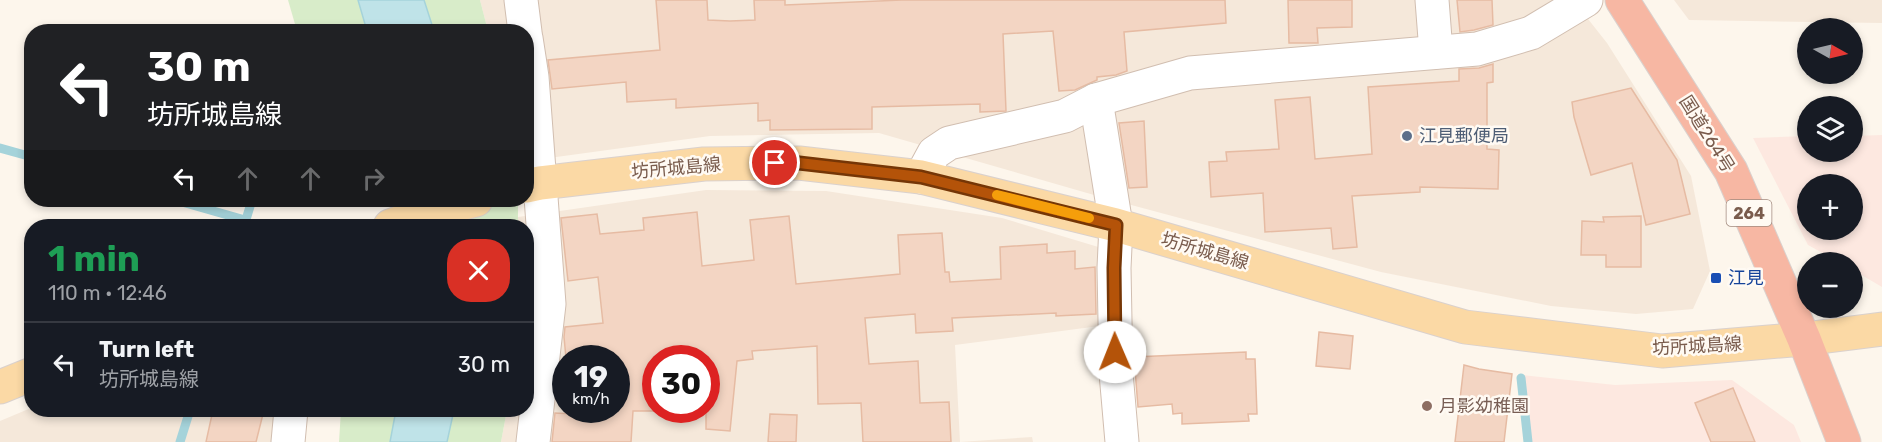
<!DOCTYPE html>
<html lang="en">
<head>
<meta charset="utf-8">
<style>
  :root { --surface:#171b24; --page:#20242c; --text:#f1f3f6; --muted:#9ea1a6; --line:#363941 }
  body { margin:0; font-family:Rubik,"Noto Sans JP",sans-serif; background:var(--page); color:var(--text); height:100vh; display:flex; flex-direction:column; font-size:22px; white-space:nowrap }
  * { box-sizing:border-box; margin:0 }
  p { font-size:20px; color:var(--muted) }
  .icon { flex:none; width:33px; height:33px; fill:none; stroke:currentColor; stroke-width:2; stroke-linecap:round; stroke-linejoin:round }
  .map { position:relative; flex:1; overflow:hidden }
  .panel { position:absolute; left:24px; top:219px; width:510px; height:198px; display:flex; flex-direction:column; background:var(--surface); border-radius:24px; box-shadow:0 3px 9px #0003 }
  .panel>* { flex:none }
  .guide { position:absolute; left:24px; top:24px; width:510px; height:183px; border-radius:24px; box-shadow:0 3px 9px #0003; background:#202124; color:#fff; overflow:hidden }
  .needle { width:39px; rotate:98deg }
  .fabs { position:absolute; left:1797px; top:18px; display:grid; gap:12px }
  .fabs a { display:grid; place-items:center; width:66px; height:66px; border-radius:50%; background:var(--surface); box-shadow:0 3px 9px #0003; font-size:30px }
  .speed { position:absolute; left:552px; top:345px; display:flex; gap:12px; font-size:30px; font-weight:700; text-align:center }
  .speed>* { display:grid; place-content:center; width:78px; height:78px; border-radius:50%; background:var(--surface); box-shadow:0 3px 9px #0003; line-height:1 }
  .speed small { font-size:15px; font-weight:400 }
  .speed .limit { border:9px solid #d22; background:#fff; color:#111 }
  .pin { position:absolute; display:grid; place-items:center; width:51px; height:51px; color:#fff; margin:-26px; border:3px solid #fff; border-radius:50%; box-shadow:0 2px 6px #0007 }
  .me { position:absolute; width:66px; margin:-33px; rotate:359deg; stroke-linejoin:round; filter:drop-shadow(0 0 4px #0008) }
  .turn { display:flex; align-items:center; gap:21px; height:126px; padding:0 24px; font-size:27px }
  .turn .icon { width:78px; height:78px; stroke-width:2.5 }
  .turn b { display:block; font-size:42px; line-height:51px }
  .lanes { display:flex; align-items:center; height:57px; padding:0 24px; background:#0003; justify-content:center; gap:30px; direction:ltr }
  .lanes .off { opacity:.35 }
  .round { display:grid; place-items:center; flex:none; width:63px; height:63px; border-radius:24px; background:var(--page) }
  .overview { display:flex; align-items:center; justify-content:space-between; height:102px; padding:0 24px }
  h1 { font-size:36px; font-weight:700; line-height:45px; color:#1e9e55 }
  ul { padding:0; list-style:none }
  li { display:flex; align-items:center; gap:18px; height:84px; padding:0 24px; border-top:2px solid var(--line) }
  li div { flex:1 }
  li b { display:block; font-size:22px }
  li em { font-style:normal }
  .map>svg:first-child { display:block }
  .residential { fill:#f5e8da; fill-rule:evenodd }
  .commercial { fill:#fde8e0; fill-rule:evenodd }
  .green { fill:#d8ecc9 }
  .water { fill:#bfe3e8; stroke:#a5d3da; stroke-width:1.5 }
  .lines { fill:none; stroke-linecap:round; stroke-linejoin:round }
  .stream { stroke:#a5d3da; stroke-width:9 }
  .building { fill:#f3d5c3; stroke:#e6bba3; stroke-width:1.5 }
  .minor-casing { stroke:#d1beb0; stroke-width:35 }
  .major-casing { stroke:#dad1cd; stroke-width:35 }
  .highway-casing { stroke:#dad1cd; stroke-width:35 }
  .minor { stroke:#fff; stroke-width:33 }
  .major { stroke:#fbd9a5; stroke-width:33 }
  .highway { stroke:#f7b7a3; stroke-width:33 }
  .route-casing { stroke:#753606; stroke-width:15 }
  .route { stroke:#b45309; stroke-width:10 }
  .slow { stroke:#f59e0b; stroke-width:10 }
  .service-dot { fill:#5c6f8a; stroke:#fffaf3; stroke-width:2 }
  .transit-dot { fill:#1a4fb4; stroke:#fffaf3; stroke-width:2 }
  .education-dot { fill:#8d6e63; stroke:#fffaf3; stroke-width:2 }
  .labels { text-anchor:middle; stroke-width:5; stroke-linejoin:round; paint-order:stroke }
  .shield { fill:#fffaf3; stroke:#a28b7f; stroke-width:1.5 }
  .shield-label { font-size:16px; font-weight:bold; fill:#7a5c4d }
  .street-label { font-size:18px; fill:#7a5c4d; stroke:#fffaf3 }
  .service-label { font-size:18px; fill:#4e5e75; stroke:#fffaf3; text-anchor:start }
  .transit-label { font-size:18px; fill:#164399; stroke:#fffaf3; text-anchor:start }
  .education-label { font-size:18px; fill:#785e54; stroke:#fffaf3; text-anchor:start }
</style>
</head>
<body>
<div class="map">
<svg width="1882" height="442" viewBox="0 0 1882 442">
  <rect width="100%" height="100%" fill="#fdf6ec"/>
  <g class="residential">
    <path d="M 480,0 L 1573,0 L 1607,43 L 1691,176 L 1710,271 L 1693,309 L 1636,314 L 1551,306 L 1381,272 L 1094,195 L 879,133 L 710,136 L 527,161 L 526,32 L 488,31 Z"/>
    <path d="M 1674,0 L 1882,0 L 1882,23 L 1689,20 Z"/>
    <path d="M 706,190 L 826,191 L 1002,218 L 1105,249 L 1107,325 L 955,345 L 960,442 L 1032,437 L 1033,442 L 501,442 L 507,410 L 526,410 L 526,226 L 518,226 L 518,217 ZM 566,358 L 616,358 L 616,410 L 566,410 ZM 656,358 L 706,358 L 706,410 L 656,410 Z"/>
    <path d="M 31,408 L 32,410 L 285,410 L 279,442 L 0,442 L 0,421 Z"/>
  </g>
  <g class="commercial">
    <path d="M 1882,135 L 1882,287 L 1853,270 L 1852,262 L 1839,262 L 1808,245 L 1753,138 L 1807,136 L 1808,152 L 1852,152 L 1853,136 ZM 1808,184 L 1852,184 L 1852,230 L 1808,230 Z"/>
    <path d="M 1522,375 L 1615,385 L 1732,380 L 1794,425 L 1801,442 L 1530,442 Z"/>
  </g>
  <g class="green">
    <path d="M 288,0 L 358,0 L 365,24 L 364,31 L 297,31 Z"/>
    <path d="M 424,0 L 480,0 L 488,31 L 434,31 Z"/>
    <rect x="466" y="200" width="52" height="26"/>
    <path d="M 341,410 L 396,410 L 390,442 L 339,442 Z"/>
    <path d="M 454,410 L 507,410 L 501,442 L 447,442 Z"/>
  </g>
  <g class="water">
    <path d="M 358,0 L 424,0 L 434,31 L 364,31 L 365,24 Z"/>
    <path d="M 396,410 L 454,410 L 447,442 L 390,442 Z"/>
  </g>
  <g class="lines">
    <g class="stream">
      <path d="M 0,148 L 32,157"/>
      <path d="M 175,200 L 245,220"/>
      <path d="M 244,226 L 252,200"/>
      <path d="M 1521,378 L 1528,442"/>
      <path d="M 180,442 L 190,410"/>
    </g>
  </g>
  <g class="building">
    <path d="M 656,0 L 707,0 L 708,20 L 730,21 L 755,20 L 754,0 L 785,0 L 785,5 L 902,0 L 1225,0 L 1226,23 L 1124,32 L 1127,71 L 1116,75 L 1097,77 L 1097,80 L 1075,90 L 1059,91 L 1053,31 L 1003,34 L 1006,111 L 980,112 L 980,104 L 872,107 L 872,129 L 770,130 L 770,120 L 758,121 L 758,103 L 676,108 L 676,99 L 627,102 L 626,82 L 552,89 L 548,60 L 660,50 Z"/>
    <path d="M 1288,0 L 1352,0 L 1352,27 L 1317,28 L 1318,43 L 1289,43 Z"/>
    <path d="M 1457,0 L 1492,0 L 1493,25 L 1474,30 L 1460,32 Z"/>
    <path d="M 1493,64 L 1493,82 L 1487,83 L 1487,149 L 1499,150 L 1498,189 L 1420,187 L 1420,192 L 1352,196 L 1357,247 L 1333,249 L 1331,228 L 1265,232 L 1263,193 L 1211,197 L 1209,162 L 1227,161 L 1226,152 L 1279,149 L 1275,100 L 1310,97 L 1315,159 L 1372,154 L 1368,87 L 1459,81 L 1459,69 L 1479,68 Z"/>
    <path d="M 1631,88 L 1677,160 L 1690,214 L 1646,225 L 1632,163 L 1591,175 L 1574,117 L 1572,102 Z"/>
    <path d="M 1144,121 L 1147,187 L 1129,188 L 1119,123 Z"/>
    <path d="M 697,212 L 702,266 L 754,260 L 750,220 L 789,216 L 796,284 L 900,274 L 898,235 L 942,233 L 945,272 L 949,272 L 950,282 L 1001,279 L 1000,247 L 1047,244 L 1047,253 L 1075,251 L 1075,269 L 1095,267 L 1096,314 L 1056,316 L 1056,313 L 952,318 L 953,331 L 916,333 L 915,314 L 865,318 L 869,364 L 918,361 L 920,403 L 949,402 L 951,442 L 863,442 L 861,403 L 818,404 L 817,346 L 752,351 L 753,359 L 737,361 L 730,431 L 706,429 L 706,358 L 656,358 L 656,411 L 633,411 L 631,442 L 552,442 L 555,413 L 576,414 L 576,410 L 616,410 L 616,358 L 566,358 L 564,337 L 565,327 L 603,323 L 598,277 L 568,281 L 561,218 L 597,214 L 600,234 L 644,230 L 643,218 Z"/>
    <path d="M 1641,216 L 1641,267 L 1606,267 L 1606,255 L 1581,255 L 1582,221 L 1604,222 L 1603,217 Z"/>
    <path d="M 1319,332 L 1353,336 L 1350,369 L 1316,366 Z"/>
    <path d="M 1246,352 L 1246,359 L 1255,359 L 1257,414 L 1248,414 L 1249,421 L 1182,424 L 1182,413 L 1173,414 L 1172,404 L 1138,407 L 1134,357 Z"/>
    <path d="M 1464,365 L 1479,369 L 1512,374 L 1504,442 L 1455,442 Z"/>
    <path d="M 1733,388 L 1755,442 L 1711,442 L 1695,403 Z"/>
    <path d="M 213,410 L 264,410 L 256,442 L 206,442 Z"/>
    <path d="M 770,414 L 797,415 L 796,442 L 768,442 Z"/>
  </g>
  <g class="lines">
    <defs>
      <g id="minor">
        <path d="M 521,0 L 525,32"/>
        <path d="M 1432,0 L 1436,52"/>
        <path d="M 526,38 L 532,77 L 549,304 L 533,442"/>
        <path d="M 1096,100 L 1116,225 L 1114,268 L 1116,373 L 1122,442"/>
        <path d="M 921,177 L 934,153 L 949,143 L 1065,116 L 1096,100 L 1190,73 L 1477,49 L 1531,33 L 1586,0"/>
        <path d="M 288,442 L 291,410"/>
      </g>
      <g id="major">
        <path d="M 526,186 L 540,183 L 704,164 L 799,163 L 921,177 L 1116,225 L 1465,327 L 1662,351 L 1804,339 L 1882,329"/>
        <path d="M 390,226 L 428,212 L 476,200"/>
        <path d="M 0,387 L 32,374"/>
      </g>
      <path id="highway" d="M 1622,0 L 1731,171 L 1804,339 L 1844,442"/>
    </defs>
    <use href="#minor" class="minor-casing"/>
    <use href="#major" class="major-casing"/>
    <use href="#highway" class="highway-casing"/>
    <use href="#minor" class="minor"/>
    <use href="#major" class="major"/>
    <use href="#highway" class="highway"/>
  </g>
  <g class="lines">
    <defs>
      <path id="route" d="M 775,163 L 799,163 L 921,177 L 1116,225 L 1114,268 L 1115,352"/>
    </defs>
    <use href="#route" class="route-casing"/>
    <use href="#route" class="route"/>
    <path class="slow" d="M 997,195 L 1089,218"/>
  </g>
  <circle class="service-dot" cx="1407" cy="136" r="6"/>
  <rect class="transit-dot" x="1710" y="272" width="12" height="12" rx="3"/>
  <circle class="education-dot" cx="1427" cy="406" r="6"/>
  <g class="labels">
    <rect class="shield" x="1726.5" y="200" width="45" height="26" rx="4.5"/>
    <g class="shield-label">
      <text x="1749" y="219">264</text>
    </g>
    <g class="street-label">
      <text transform="translate(1707 134) rotate(58)" y="6">国道264号</text>
      <text transform="translate(676 168) rotate(-5)" y="6">坊所城島線</text>
      <text transform="translate(1205 251) rotate(16)" y="6">坊所城島線</text>
      <text transform="translate(1697 346) rotate(-3)" y="6">坊所城島線</text>
    </g>
    <g class="service-label">
      <text x="1419" y="142">江見郵便局</text>
    </g>
    <g class="transit-label">
      <text x="1728" y="284">江見</text>
    </g>
    <g class="education-label">
      <text x="1439" y="412">月影幼稚園</text>
    </g>
  </g>
</svg>
<div class="fabs">
<a><svg class="needle" viewBox="-14 -14 28 28"><path d="M0-13l5 13h-10z" fill="#e53935"/><path d="M0 13l5-13h-10z" fill="#9ea1a6"/></svg></a>
<a><svg class="icon" aria-label="layers" viewBox="0 0 24 24"><path d="M12 4l9 5-9 5-9-5zM3 14l9 5 9-5"/></svg></a>
<a>+</a>
<a>−</a>
</div>
<div class="speed"><div>19<small>km/h</small></div><div class="limit">30</div></div>
<div class="pin" style="left:775px;top:163px;background:#d93025"><svg class="icon" aria-label="arrive" viewBox="0 0 24 24"><path d="M6 21V4h12l-3 4 3 4H6"/></svg></div>
<svg class="me" style="left:1115px;top:352px" viewBox="-20 -20 40 40"><circle r="19" fill="#fff"/><path d="M0-13L10 11 0 6-10 11z" fill="#b45309"/></svg>
<div class="guide">
<div class="turn"><svg class="icon" aria-label="left" viewBox="0 0 24 24"><path d="M17 20v-9H6M10 6l-5 5 5 5"/></svg><div><b>30 m</b>坊所城島線</div></div>
<div class="lanes"><svg class="icon" aria-label="left" viewBox="0 0 24 24"><path d="M17 20v-9H6M10 6l-5 5 5 5"/></svg><svg class="icon off" aria-label="ahead" viewBox="0 0 24 24"><path d="M12 20V5M6 11l6-6 6 6"/></svg><svg class="icon off" aria-label="ahead" viewBox="0 0 24 24"><path d="M12 20V5M6 11l6-6 6 6"/></svg><svg class="icon off" aria-label="right" viewBox="0 0 24 24"><path d="M7 20v-9h11M14 6l5 5-5 5"/></svg></div>
</div>
<section class="panel">
<div class="overview"><div><h1>1 min</h1><p>110 m · 12:46</p></div><a class="round" style="background:#d93025;color:#fff"><svg class="icon" aria-label="close" viewBox="0 0 24 24"><path d="M6 6l12 12M18 6L6 18"/></svg></a></div>
<ul>
<li><svg class="icon" aria-label="left" viewBox="0 0 24 24"><path d="M17 20v-9H6M10 6l-5 5 5 5"/></svg><div><b>Turn left</b><p>坊所城島線</p></div><em>30 m</em></li>
</ul>
</section>
</div>
</body>
</html>
